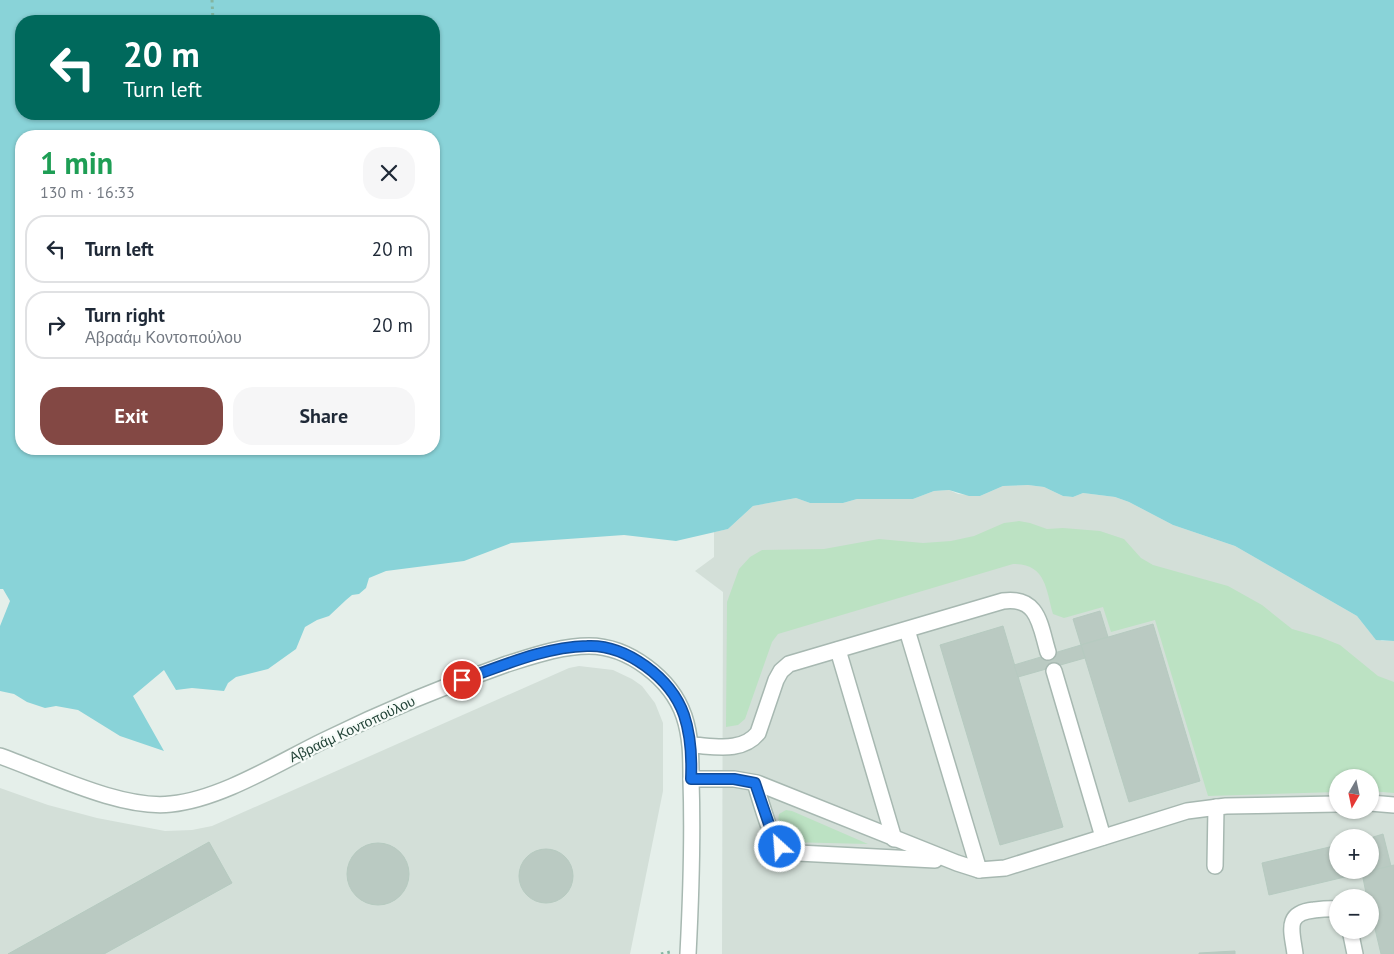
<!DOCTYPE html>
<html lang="en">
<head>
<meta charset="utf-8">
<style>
  :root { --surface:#fff; --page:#f6f6f7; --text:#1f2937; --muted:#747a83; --line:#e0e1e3; --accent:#834844 }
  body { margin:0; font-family:"PT Sans",sans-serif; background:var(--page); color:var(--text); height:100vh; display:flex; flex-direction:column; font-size:19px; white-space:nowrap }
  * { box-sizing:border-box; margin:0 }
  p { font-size:16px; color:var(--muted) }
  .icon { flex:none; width:28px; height:28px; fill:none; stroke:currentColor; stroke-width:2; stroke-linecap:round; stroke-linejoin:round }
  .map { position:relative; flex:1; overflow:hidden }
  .panel { position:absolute; left:15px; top:130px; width:425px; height:325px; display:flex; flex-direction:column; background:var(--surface); border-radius:20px; box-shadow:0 1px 4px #0004 }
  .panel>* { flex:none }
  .hud { position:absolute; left:15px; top:15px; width:425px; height:105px; border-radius:20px; box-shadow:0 1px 4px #0004; background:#00695c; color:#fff; overflow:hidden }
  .needle { width:32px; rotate:189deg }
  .buttons { position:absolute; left:1329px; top:769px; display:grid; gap:10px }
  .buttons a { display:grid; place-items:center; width:50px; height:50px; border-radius:50%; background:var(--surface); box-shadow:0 1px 4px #0004; font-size:25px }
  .pin { position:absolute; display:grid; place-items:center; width:42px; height:42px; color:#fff; margin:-21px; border:2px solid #fff; border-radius:50%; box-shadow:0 1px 5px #0007 }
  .me { position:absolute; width:55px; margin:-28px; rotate:334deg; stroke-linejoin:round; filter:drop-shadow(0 0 4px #0008) }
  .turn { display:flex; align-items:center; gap:18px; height:105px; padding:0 25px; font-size:22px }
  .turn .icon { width:65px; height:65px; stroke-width:2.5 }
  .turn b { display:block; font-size:35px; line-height:42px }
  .round { display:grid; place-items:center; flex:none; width:52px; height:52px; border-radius:20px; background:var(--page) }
  .head { display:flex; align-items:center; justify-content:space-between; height:85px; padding:0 25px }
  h1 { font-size:30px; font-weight:700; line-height:38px; color:#1e9e55 }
  .primary-button { display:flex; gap:10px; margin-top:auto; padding:10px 25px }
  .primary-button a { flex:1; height:58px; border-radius:20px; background:var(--accent); color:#fff; font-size:20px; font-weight:700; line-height:58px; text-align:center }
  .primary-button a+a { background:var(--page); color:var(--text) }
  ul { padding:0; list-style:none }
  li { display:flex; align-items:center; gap:15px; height:68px; margin:0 10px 8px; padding:0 15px; border:2px solid var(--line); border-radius:20px }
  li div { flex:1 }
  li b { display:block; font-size:19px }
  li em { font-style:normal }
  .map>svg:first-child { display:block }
  .built { fill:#d3dfd8; fill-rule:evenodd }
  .green { fill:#bce2c3 }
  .water { fill:#89d3d8; fill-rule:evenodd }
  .building { fill:#bacac2; stroke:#b6cac0 }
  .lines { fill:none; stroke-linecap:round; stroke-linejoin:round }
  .minor-casing { stroke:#a7b8b1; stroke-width:18 }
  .path { stroke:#83b5a1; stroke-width:3; stroke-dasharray:2.5 4; stroke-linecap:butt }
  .minor { stroke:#fff; stroke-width:15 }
  .route-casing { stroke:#114b97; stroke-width:12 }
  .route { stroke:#1a73e8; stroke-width:9 }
  .labels { text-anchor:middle; stroke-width:4.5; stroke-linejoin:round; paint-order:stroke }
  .street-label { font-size:14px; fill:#224337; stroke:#f6fbf8 }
</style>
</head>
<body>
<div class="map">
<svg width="1394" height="954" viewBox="0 0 1394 954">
  <rect width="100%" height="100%" fill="#e5efea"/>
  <g class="built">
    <path d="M 1028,485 L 1044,487 L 1063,496 L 1073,497 L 1083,493 L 1115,497 L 1129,502 L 1173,525 L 1235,546 L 1357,616 L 1373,636 L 1382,641 L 1394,641 L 1394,954 L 722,954 L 723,592 L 695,571 L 714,557 L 714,532 L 728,529 L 753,506 L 796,498 L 810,503 L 843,503 L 857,499 L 913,499 L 934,491 L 949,490 L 958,494 L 980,496 L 1003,486 ZM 1338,778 L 1370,778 L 1370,810 L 1338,810 ZM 1338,838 L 1370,838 L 1370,870 L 1338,870 ZM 1338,898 L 1370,898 L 1370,930 L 1338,930 Z"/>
    <path d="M 579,666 L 613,670 L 632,679 L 642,686 L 655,703 L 663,723 L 663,791 L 630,954 L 0,954 L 0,788 L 48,805 L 97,818 L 165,831 L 192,830 L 212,826 L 569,668 Z"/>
  </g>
  <g class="green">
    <path d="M 1019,521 L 1030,523 L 1047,529 L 1063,528 L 1100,531 L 1124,539 L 1141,558 L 1153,565 L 1228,586 L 1262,605 L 1292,629 L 1320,637 L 1340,645 L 1378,676 L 1394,682 L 1394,793 L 1370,791 L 1370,778 L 1338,778 L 1337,792 L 1208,796 L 1155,620 L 1111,632 L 1103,607 L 1064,618 L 1053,614 C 1046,589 1046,564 1013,564 L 778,634 L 772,642 L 745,719 L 738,725 L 726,727 L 727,602 L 739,569 L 750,557 L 762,550 L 824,549 L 879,539 L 923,543 L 951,541 L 974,536 L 1004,523 Z"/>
    <path d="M 786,810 L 792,811 L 868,844 L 787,842 C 781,836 777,822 779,814 Z"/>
  </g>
  <path class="water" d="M 0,0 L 1394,0 L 1394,641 L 1376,640 L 1357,616 L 1235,546 L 1173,525 L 1129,502 L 1115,497 L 1083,493 L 1073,497 L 1063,496 L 1044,487 L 1028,485 L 1003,486 L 980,496 L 969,496 L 949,490 L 934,491 L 913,499 L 857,499 L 843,503 L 810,503 L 796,498 L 753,506 L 728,529 L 676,541 L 624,535 L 511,543 L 464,561 L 386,571 L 369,578 L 366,588 L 359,594 L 352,595 L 346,600 L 329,616 L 317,620 L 305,627 L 296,649 L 268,669 L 236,677 L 228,683 L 224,691 L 192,688 L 176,690 L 164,670 L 133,696 L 164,751 L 120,736 L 78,710 L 56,706 L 45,708 L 27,702 L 14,694 L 0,691 L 0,626 L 10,601 L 3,589 L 0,589 ZM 21,21 L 434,21 L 434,114 L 21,114 ZM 21,136 L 434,136 L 434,449 L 21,449 Z"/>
  <g class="building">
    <path d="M 1100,611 L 1108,637 L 1081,645 L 1073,619 Z"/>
    <path d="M 1153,624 L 1200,781 L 1129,802 L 1081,645 Z"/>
    <path d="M 1003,626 L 1063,827 L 1000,845 L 940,645 Z"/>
    <path d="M 1081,645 L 1085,658 L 1018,677 L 1014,665 Z"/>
    <path d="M 1383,834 L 1391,866 L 1269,895 L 1262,863 L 1338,845 L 1338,870 L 1370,870 L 1370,838 Z"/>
    <path d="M 209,842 L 232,883 L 104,954 L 8,954 Z"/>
    <circle cx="378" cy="874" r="31"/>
    <circle cx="546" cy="876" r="27"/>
    <path d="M 1394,865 L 1394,954 L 1381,954 L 1370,908 L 1370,898 L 1367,898 L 1362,873 Z"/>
    <path d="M 1235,951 L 1235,954 L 1199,954 L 1199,953 Z"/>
  </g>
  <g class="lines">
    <defs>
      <g id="minor">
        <path d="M 907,630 L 979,870"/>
        <path d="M 838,650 L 894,839"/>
        <path d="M 1054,671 L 1103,837"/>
        <path d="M 691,745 C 714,746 742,753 758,733 L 776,680 L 781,671 L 789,664 L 1003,601 C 1039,596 1040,626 1048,652"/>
        <path d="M 0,756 C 48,773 122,810 171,804 C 221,799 278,763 323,741 C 382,712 444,686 507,664 C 533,656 561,646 589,646 C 628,646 671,678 684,716 C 691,737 691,757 691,780 C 693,838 691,896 688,954"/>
        <path d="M 691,779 L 734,779 L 757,783 L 957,863 L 979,870 L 1005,868 L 1187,811 L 1226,806 L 1338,804"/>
        <path d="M 755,783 C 759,795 771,840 779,846 C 784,851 791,851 798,853 L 935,860"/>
        <path d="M 1370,803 L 1394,805"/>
        <path d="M 1215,866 L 1216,807"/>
        <path d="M 1350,930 L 1355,954"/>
        <path d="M 1295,954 C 1292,931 1284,913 1314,910 C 1322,909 1329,908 1338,909"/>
      </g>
    </defs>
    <use href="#minor" class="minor-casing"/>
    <g class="path">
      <path d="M 212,0 L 213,21"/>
      <path d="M 661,954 L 670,952"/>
    </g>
    <use href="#minor" class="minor"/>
  </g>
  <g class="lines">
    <defs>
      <path id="route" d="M 462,680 C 502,666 544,647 587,646 C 626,644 671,678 684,715 C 691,736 692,757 691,779 L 734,779 L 755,783 L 774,839 L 780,847"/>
    </defs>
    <use href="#route" class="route-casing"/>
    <use href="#route" class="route"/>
  </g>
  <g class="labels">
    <g class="street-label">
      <text transform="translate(352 729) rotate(-25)" y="5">Αβραάμ Κοντοπούλου</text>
    </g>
  </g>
</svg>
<div class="buttons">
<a><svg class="needle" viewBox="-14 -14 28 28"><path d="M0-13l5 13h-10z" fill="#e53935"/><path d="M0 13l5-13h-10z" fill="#747a83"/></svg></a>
<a>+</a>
<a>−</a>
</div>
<div class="pin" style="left:462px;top:680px;background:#d93025"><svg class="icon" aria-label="arrive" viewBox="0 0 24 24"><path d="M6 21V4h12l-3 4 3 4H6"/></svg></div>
<svg class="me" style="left:780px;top:847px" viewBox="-20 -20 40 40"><circle r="17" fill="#1a73e8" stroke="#fff" stroke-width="3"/><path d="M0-11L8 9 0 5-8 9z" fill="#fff"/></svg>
<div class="hud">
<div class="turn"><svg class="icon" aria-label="left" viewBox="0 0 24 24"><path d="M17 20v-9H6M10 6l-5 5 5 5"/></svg><div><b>20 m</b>Turn left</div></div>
</div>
<section class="panel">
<div class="head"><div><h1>1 min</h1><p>130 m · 16:33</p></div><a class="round"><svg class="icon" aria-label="close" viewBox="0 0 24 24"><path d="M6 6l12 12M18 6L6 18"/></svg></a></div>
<ul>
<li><svg class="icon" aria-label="left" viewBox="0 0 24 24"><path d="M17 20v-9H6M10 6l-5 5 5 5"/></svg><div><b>Turn left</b></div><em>20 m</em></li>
<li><svg class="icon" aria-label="right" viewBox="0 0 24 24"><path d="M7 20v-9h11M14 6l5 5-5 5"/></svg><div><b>Turn right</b><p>Αβραάμ Κοντοπούλου</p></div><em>20 m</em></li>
</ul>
<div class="primary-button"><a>Exit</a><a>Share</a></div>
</section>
</div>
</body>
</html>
